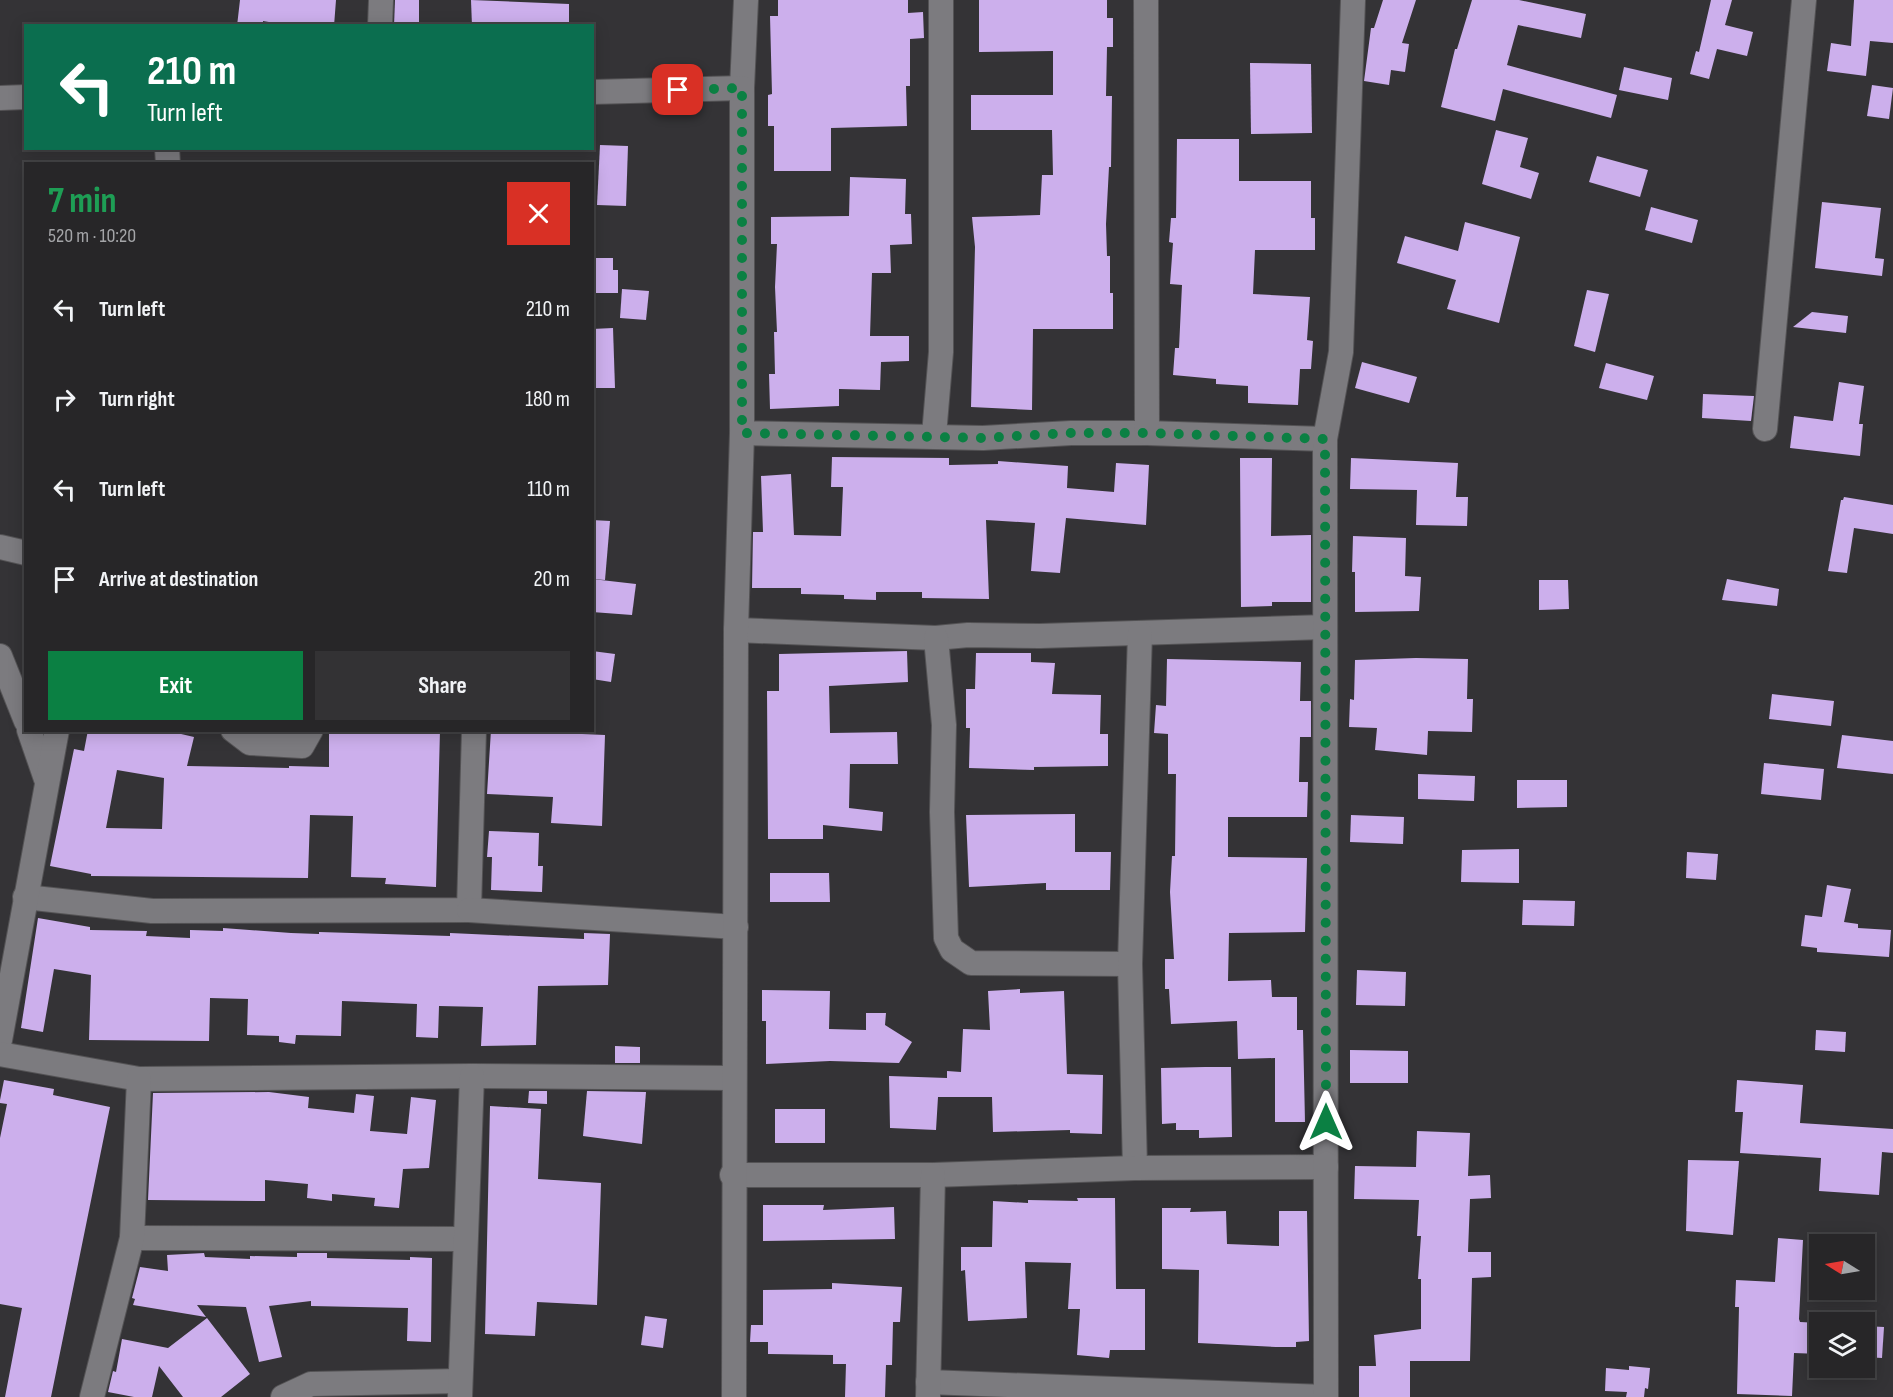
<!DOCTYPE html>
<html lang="en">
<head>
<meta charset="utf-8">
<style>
  :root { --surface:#272628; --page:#333234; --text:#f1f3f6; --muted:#a4a5a8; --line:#434345; --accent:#0b8043 }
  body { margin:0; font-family:"Sofia Sans Condensed",sans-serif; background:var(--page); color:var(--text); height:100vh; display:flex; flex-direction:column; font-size:22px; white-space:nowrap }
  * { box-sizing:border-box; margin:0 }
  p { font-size:20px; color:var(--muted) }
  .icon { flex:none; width:33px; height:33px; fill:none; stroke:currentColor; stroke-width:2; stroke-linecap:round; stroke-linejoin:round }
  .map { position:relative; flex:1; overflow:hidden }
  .details { position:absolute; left:24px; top:162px; width:570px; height:570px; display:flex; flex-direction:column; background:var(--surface); border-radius:0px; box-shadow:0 3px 15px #0003,0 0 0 2px var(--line) }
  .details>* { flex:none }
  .hud { position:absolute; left:24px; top:24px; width:570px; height:126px; border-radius:0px; box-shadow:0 3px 15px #0003,0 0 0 2px var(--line); background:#0b6e4f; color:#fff; overflow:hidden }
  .needle { width:39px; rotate:281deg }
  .controls { position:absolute; left:1809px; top:1234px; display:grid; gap:12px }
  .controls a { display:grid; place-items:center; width:66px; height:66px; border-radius:0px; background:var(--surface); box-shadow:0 3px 15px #0003,0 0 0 2px var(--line); font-size:30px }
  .pin { position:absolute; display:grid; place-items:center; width:51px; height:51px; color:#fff; margin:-26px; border-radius:12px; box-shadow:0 3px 9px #0006 }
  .me { position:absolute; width:66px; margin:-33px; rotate:0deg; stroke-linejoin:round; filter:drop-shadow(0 0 4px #0008) }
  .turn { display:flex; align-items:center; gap:21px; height:126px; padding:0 24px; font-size:27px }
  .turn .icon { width:78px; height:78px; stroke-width:2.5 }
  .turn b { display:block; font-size:42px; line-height:51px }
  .round { display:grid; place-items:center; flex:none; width:63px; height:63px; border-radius:0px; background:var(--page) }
  .head { display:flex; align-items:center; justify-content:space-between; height:102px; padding:0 24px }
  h1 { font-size:36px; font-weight:700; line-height:45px; color:#1e9e55 }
  .action { display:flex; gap:12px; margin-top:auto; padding:12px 24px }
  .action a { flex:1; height:69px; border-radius:0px; background:var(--accent); color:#fff; font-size:24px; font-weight:700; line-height:69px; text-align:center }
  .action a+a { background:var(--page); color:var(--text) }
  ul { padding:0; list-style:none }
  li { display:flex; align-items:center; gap:18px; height:90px; padding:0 24px }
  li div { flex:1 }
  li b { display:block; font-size:22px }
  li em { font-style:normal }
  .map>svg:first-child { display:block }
  .building { fill:#ccafec; fill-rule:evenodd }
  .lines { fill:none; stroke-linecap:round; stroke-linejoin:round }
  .minor-casing { stroke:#545355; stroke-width:26 }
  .minor { stroke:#7c7b7f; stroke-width:24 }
  .route { stroke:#0b8043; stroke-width:10; stroke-dasharray:0 18 }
</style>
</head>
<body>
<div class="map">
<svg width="1893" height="1397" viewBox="0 0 1893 1397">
  <rect width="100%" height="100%" fill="#343336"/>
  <g class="building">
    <path d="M 240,0 L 336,0 L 334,26 L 292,26 L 263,21 L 263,26 L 237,26 Z"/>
    <path d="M 395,0 L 419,0 L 419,26 L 394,26 Z"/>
    <path d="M 471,0 L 569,4 L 569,26 L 472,26 Z"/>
    <path d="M 778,0 L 908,0 L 908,13 L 923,12 L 924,38 L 910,39 L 910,86 L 906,86 L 907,126 L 831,128 L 831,171 L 774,171 L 774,126 L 768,126 L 768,95 L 772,94 L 770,16 L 778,16 Z"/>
    <path d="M 979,0 L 1107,0 L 1107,18 L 1113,18 L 1113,47 L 1107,47 L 1106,96 L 1112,96 L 1111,167 L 1109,167 L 1106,224 L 1107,256 L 1110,256 L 1110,293 L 1113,293 L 1113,329 L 1033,329 L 1032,410 L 971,407 L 975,247 L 972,217 L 1040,215 L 1042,175 L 1053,175 L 1052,130 L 971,130 L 971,95 L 1053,95 L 1053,51 L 979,52 Z"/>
    <path d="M 1383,0 L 1416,0 L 1402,43 L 1409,44 L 1405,72 L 1391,70 L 1389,85 L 1364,81 L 1371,28 L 1374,28 Z"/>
    <path d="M 1472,0 L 1519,0 L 1586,14 L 1581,38 L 1518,25 L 1507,65 L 1617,95 L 1611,118 L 1503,89 L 1495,121 L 1441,107 L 1455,49 L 1457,49 Z"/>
    <path d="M 1711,0 L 1732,0 L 1725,25 L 1753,32 L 1747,56 L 1717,49 L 1709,79 L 1690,74 L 1696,51 L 1699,52 Z"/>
    <path d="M 1854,0 L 1893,0 L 1893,43 L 1870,41 L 1866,76 L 1827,71 L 1831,43 L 1851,46 Z"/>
    <path d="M 1250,63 L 1311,64 L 1312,133 L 1251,134 Z"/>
    <path d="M 1624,67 L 1672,78 L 1668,100 L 1619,90 Z"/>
    <path d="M 1872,85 L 1893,88 L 1889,119 L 1867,116 Z"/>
    <path d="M 1496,130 L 1528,138 L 1520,167 L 1539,173 L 1531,199 L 1482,184 Z"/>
    <path d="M 1177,139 L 1239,139 L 1239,181 L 1311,181 L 1311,218 L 1315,218 L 1315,250 L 1255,250 L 1253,294 L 1310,297 L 1307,340 L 1313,341 L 1311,369 L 1300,369 L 1298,405 L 1248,403 L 1248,386 L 1216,384 L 1216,379 L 1173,375 L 1175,348 L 1179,348 L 1182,285 L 1170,284 L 1173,243 L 1169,242 L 1171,218 L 1176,218 Z"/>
    <path d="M 600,145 L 628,146 L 626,206 L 597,205 Z"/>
    <path d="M 1597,156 L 1648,170 L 1640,197 L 1589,182 Z"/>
    <path d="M 850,177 L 906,179 L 905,214 L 911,214 L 912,244 L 890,245 L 891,273 L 872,273 L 870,336 L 909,336 L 909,361 L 881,362 L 880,390 L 839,389 L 839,406 L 770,409 L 769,374 L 775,374 L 774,332 L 777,332 L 775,287 L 777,244 L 771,244 L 771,217 L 849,216 Z"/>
    <path d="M 1822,202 L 1881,208 L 1875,258 L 1884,259 L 1882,276 L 1815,268 Z"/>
    <path d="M 1651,207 L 1698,220 L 1692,243 L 1645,230 Z"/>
    <path d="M 1465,222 L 1520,237 L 1499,323 L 1447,309 L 1456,280 L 1397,263 L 1405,236 L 1458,251 Z"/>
    <path d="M 592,258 L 613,258 L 613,270 L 618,270 L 618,293 L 592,293 Z"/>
    <path d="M 622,289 L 649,291 L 646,320 L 620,318 Z"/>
    <path d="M 1587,290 L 1609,294 L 1595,352 L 1574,346 Z"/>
    <path d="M 1812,312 L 1848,316 L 1846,333 L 1793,327 Z"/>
    <path d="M 613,328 L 615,388 L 592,388 L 592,329 Z"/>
    <path d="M 1362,362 L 1417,377 L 1409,403 L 1355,388 Z"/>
    <path d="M 1606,363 L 1654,376 L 1647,400 L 1599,388 Z"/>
    <path d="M 1839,382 L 1864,386 L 1859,424 L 1863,424 L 1860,456 L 1790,448 L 1794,416 L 1833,421 Z"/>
    <path d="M 1703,394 L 1754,396 L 1751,421 L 1702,418 Z"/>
    <path d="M 832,457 L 949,458 L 949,465 L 998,464 L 998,461 L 1068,466 L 1067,488 L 1114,492 L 1116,463 L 1149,465 L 1146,525 L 1066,518 L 1060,573 L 1031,571 L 1035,523 L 986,520 L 989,599 L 922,598 L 922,592 L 876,592 L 876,600 L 844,599 L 844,595 L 801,594 L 801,588 L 752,588 L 753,532 L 763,532 L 761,476 L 791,474 L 794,535 L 841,536 L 843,487 L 831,487 Z"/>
    <path d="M 1240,458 L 1272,458 L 1271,536 L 1311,535 L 1311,602 L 1272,602 L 1272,606 L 1241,607 Z"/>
    <path d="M 1351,458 L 1458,463 L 1456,497 L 1468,497 L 1467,526 L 1416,525 L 1417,490 L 1350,489 Z"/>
    <path d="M 1844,497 L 1893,505 L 1893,534 L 1854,528 L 1847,573 L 1828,571 L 1841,500 L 1843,500 Z"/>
    <path d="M 592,520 L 610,521 L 605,580 L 592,579 Z"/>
    <path d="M 1353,536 L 1406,538 L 1405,576 L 1421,577 L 1419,611 L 1355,612 L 1355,572 L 1352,572 Z"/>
    <path d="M 592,579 L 636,584 L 632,615 L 592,612 Z"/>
    <path d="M 1727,579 L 1779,589 L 1777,606 L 1722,600 Z"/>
    <path d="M 1539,580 L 1568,580 L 1569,609 L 1539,610 Z"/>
    <path d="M 592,651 L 615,654 L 611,682 L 592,679 Z"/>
    <path d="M 907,651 L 908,682 L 829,686 L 830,733 L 897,732 L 898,764 L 850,764 L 849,808 L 883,812 L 882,831 L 823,825 L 823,839 L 768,839 L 767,691 L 779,691 L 779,654 Z"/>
    <path d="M 976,653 L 1031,653 L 1031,662 L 1055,663 L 1052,694 L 1101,695 L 1100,734 L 1108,734 L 1108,766 L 1034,767 L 1034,770 L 969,768 L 970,728 L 966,728 L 966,689 L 975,689 Z"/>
    <path d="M 1416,658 L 1468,659 L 1467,699 L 1473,699 L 1472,732 L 1428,731 L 1427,755 L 1375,750 L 1377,728 L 1349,727 L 1350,699 L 1354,700 L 1355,660 Z"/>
    <path d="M 1167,659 L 1301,662 L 1300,701 L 1311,701 L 1311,737 L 1300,737 L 1299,782 L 1308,782 L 1307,817 L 1228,817 L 1228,857 L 1307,858 L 1305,932 L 1229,933 L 1228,981 L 1271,980 L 1272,997 L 1297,997 L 1297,1030 L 1303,1030 L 1305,1122 L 1275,1122 L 1275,1058 L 1238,1059 L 1237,1021 L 1171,1024 L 1169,989 L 1165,989 L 1165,959 L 1174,959 L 1170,892 L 1172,856 L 1175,856 L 1176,774 L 1168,774 L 1168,734 L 1154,733 L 1156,705 L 1166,706 Z"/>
    <path d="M 1772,694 L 1834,701 L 1831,726 L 1769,719 Z"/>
    <path d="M 88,730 L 164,730 L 194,737 L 187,766 L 289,768 L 289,766 L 329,767 L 329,730 L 440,730 L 436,887 L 385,884 L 386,878 L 351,877 L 353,816 L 310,815 L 308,878 L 91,876 L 91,874 L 50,866 L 74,749 L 84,751 ZM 117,770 L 164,778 L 162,829 L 106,828 Z"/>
    <path d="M 491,730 L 605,735 L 602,826 L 551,823 L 553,797 L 487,794 Z"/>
    <path d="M 1842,735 L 1893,741 L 1893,774 L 1837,768 Z"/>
    <path d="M 1764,763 L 1824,769 L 1821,800 L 1761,794 Z"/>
    <path d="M 1418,774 L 1475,776 L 1474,801 L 1418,799 Z"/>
    <path d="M 1517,780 L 1567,780 L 1567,807 L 1517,808 Z"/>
    <path d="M 1075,814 L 1075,852 L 1111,852 L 1110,890 L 1046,890 L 1046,883 L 969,887 L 966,815 Z"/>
    <path d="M 1351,815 L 1404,817 L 1403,844 L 1350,842 Z"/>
    <path d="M 489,831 L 539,833 L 538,866 L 543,866 L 542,892 L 491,890 L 492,857 L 487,857 Z"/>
    <path d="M 1519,849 L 1519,883 L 1461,882 L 1462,850 Z"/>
    <path d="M 1687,852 L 1718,854 L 1716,880 L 1686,878 Z"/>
    <path d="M 770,873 L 829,873 L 830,902 L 770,902 Z"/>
    <path d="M 1827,885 L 1851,889 L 1844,922 L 1858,924 L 1858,928 L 1891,930 L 1889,957 L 1817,952 L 1817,948 L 1801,946 L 1805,915 L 1822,917 Z"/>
    <path d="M 1523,900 L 1575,901 L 1574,926 L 1522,925 Z"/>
    <path d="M 38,918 L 90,927 L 90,930 L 147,931 L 146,936 L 190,938 L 190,930 L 223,931 L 223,928 L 291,933 L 319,934 L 319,932 L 450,936 L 450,933 L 584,939 L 584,933 L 610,934 L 608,985 L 538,986 L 536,1045 L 481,1046 L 483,1007 L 439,1006 L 438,1038 L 416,1037 L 417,1004 L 342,1001 L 341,1036 L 296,1035 L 295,1044 L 279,1042 L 279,1036 L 247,1035 L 248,999 L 210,998 L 209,1041 L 89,1040 L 91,975 L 54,969 L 43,1032 L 21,1028 Z"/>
    <path d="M 1357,970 L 1406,972 L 1405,1006 L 1356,1005 Z"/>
    <path d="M 1020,989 L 1020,993 L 1064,991 L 1067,1074 L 1103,1075 L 1102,1134 L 1070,1133 L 1070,1130 L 993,1132 L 992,1097 L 938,1097 L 936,1130 L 890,1128 L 889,1076 L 947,1078 L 947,1071 L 961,1072 L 963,1029 L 990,1030 L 988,991 Z"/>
    <path d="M 762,990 L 830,991 L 829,1029 L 866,1030 L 866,1013 L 886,1013 L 885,1025 L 912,1042 L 899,1063 L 830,1061 L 766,1064 L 766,1021 L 762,1021 Z"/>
    <path d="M 1816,1030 L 1846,1032 L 1845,1052 L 1815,1050 Z"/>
    <path d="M 615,1046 L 640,1047 L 640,1063 L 615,1063 Z"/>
    <path d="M 1350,1050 L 1408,1051 L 1408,1083 L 1350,1083 Z"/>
    <path d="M 1205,1067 L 1231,1067 L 1232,1137 L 1199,1138 L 1199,1130 L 1176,1130 L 1176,1123 L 1162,1124 L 1161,1068 Z"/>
    <path d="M 4,1080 L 54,1089 L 53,1095 L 110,1107 L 51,1397 L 5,1397 L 22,1308 L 0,1304 L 0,1138 L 7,1104 L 0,1103 L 0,1100 Z"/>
    <path d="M 1737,1080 L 1803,1085 L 1800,1123 L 1893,1129 L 1893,1153 L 1882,1152 L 1879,1195 L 1819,1191 L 1821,1158 L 1740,1153 L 1743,1112 L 1735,1112 Z"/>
    <path d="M 529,1091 L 547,1091 L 547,1104 L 528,1103 Z"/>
    <path d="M 587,1091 L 646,1092 L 642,1144 L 583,1136 Z"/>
    <path d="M 269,1092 L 309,1097 L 308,1108 L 354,1113 L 356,1094 L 374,1096 L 370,1131 L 407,1134 L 411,1097 L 436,1100 L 429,1168 L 403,1169 L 399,1208 L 374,1206 L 375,1198 L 332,1194 L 332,1201 L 307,1198 L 308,1184 L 265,1180 L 265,1201 L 148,1200 L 153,1093 Z"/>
    <path d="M 490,1106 L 541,1109 L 538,1179 L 601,1183 L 597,1305 L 537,1302 L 535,1336 L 485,1334 Z"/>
    <rect x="775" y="1109" width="50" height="34"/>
    <path d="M 1417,1131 L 1470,1133 L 1468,1176 L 1490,1175 L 1491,1198 L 1470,1199 L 1468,1252 L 1491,1252 L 1491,1277 L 1472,1278 L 1470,1361 L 1410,1361 L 1410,1397 L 1359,1397 L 1359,1366 L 1376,1366 L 1374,1335 L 1421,1329 L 1421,1279 L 1418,1279 L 1421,1236 L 1417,1236 L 1419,1200 L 1354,1199 L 1355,1166 L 1416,1167 Z"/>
    <path d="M 1688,1160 L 1739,1161 L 1733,1235 L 1686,1231 Z"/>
    <path d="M 1077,1198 L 1115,1198 L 1116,1289 L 1145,1289 L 1145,1350 L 1110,1350 L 1109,1358 L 1077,1355 L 1080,1309 L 1068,1309 L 1071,1263 L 1025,1262 L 1027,1318 L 968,1321 L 965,1270 L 961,1271 L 961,1247 L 992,1247 L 993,1201 L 1028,1203 L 1028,1200 L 1078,1201 Z"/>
    <path d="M 763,1205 L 824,1205 L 823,1210 L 894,1207 L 895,1239 L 763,1241 Z"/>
    <path d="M 1162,1208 L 1191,1208 L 1190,1212 L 1226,1211 L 1227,1244 L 1279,1246 L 1279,1211 L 1307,1211 L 1309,1341 L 1296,1342 L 1296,1347 L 1276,1347 L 1198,1343 L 1199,1270 L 1162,1269 Z"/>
    <path d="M 1778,1238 L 1803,1240 L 1799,1319 L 1800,1322 L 1820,1323 L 1820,1354 L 1794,1353 L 1792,1396 L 1737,1394 L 1739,1307 L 1735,1307 L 1736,1280 L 1775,1282 Z"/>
    <path d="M 204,1253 L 205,1257 L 250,1259 L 250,1256 L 297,1257 L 297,1253 L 327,1253 L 327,1258 L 410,1260 L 410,1257 L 432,1258 L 431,1342 L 407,1341 L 408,1308 L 311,1306 L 311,1301 L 269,1306 L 282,1357 L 259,1362 L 246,1307 L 197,1305 L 206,1317 L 133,1305 L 135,1299 L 132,1298 L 140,1267 L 168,1271 L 167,1255 Z"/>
    <path d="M 832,1283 L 902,1287 L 900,1322 L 893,1322 L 892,1365 L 886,1365 L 885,1397 L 845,1397 L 846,1364 L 833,1364 L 833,1355 L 768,1354 L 768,1342 L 750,1342 L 751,1325 L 763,1325 L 763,1290 L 832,1289 Z"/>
    <path d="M 645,1316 L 667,1319 L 663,1348 L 641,1345 Z"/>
    <path d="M 207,1318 L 250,1374 L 221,1397 L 183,1397 L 159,1366 L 152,1397 L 134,1397 L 108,1392 L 113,1371 L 116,1372 L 122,1339 L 168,1348 Z"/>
    <path d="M 1864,1326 L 1884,1327 L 1882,1358 L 1864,1357 Z"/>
    <path d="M 1629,1366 L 1650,1368 L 1648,1389 L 1645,1388 L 1644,1397 L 1626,1397 L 1627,1392 L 1605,1391 L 1606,1368 L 1629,1370 Z"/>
  </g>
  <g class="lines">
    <defs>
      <g id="minor">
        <path d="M 746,0 L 742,88 L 742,433 L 983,438 L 1071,433 L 1147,433 L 1325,439"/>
        <path d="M 1146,0 L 1147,433"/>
        <path d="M 380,26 L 381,0"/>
        <path d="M 592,92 L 742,88"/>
        <path d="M 0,98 L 26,97"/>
        <path d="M 167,148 L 168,164"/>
        <path d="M 1765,429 L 1804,0"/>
        <path d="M 934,435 L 941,352 L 941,0"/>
        <path d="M 0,547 L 26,553"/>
        <path d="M 736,630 L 936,638 L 968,635 L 1040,636 L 1325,627"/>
        <path d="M 936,638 L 944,725 L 942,812 L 946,938 L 952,950 L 971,963 L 1130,964"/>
        <path d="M 0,656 L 26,721"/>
        <path d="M 29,730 L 46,779"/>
        <path d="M 233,730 L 250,743 L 302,746 L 311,730"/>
        <path d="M 25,897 L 152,911 L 469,910 L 474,730"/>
        <path d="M 469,910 L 736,927"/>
        <path d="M 0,1040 L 57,730"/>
        <path d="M 0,1054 L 139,1079 L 472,1076 L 733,1078"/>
        <path d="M 1135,1168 L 1130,964 L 1140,633"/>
        <path d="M 732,1175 L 933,1175 L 1135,1168 L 1326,1167"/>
        <path d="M 132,1238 L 465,1239"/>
        <path d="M 928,1382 L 1326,1397"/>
        <path d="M 92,1397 L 132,1238 L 139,1079"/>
        <path d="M 283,1397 L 311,1384 L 460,1381"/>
        <path d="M 460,1397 L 472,1076"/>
        <path d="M 734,1397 L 736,630 L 742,433"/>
        <path d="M 928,1397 L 933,1175"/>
        <path d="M 1326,1397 L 1325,439 L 1341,352 L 1353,0"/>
      </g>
    </defs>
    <use href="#minor" class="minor-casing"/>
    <use href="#minor" class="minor"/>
  </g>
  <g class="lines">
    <path class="route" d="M 678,90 L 742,88 L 742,433 L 983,438 L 1071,433 L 1147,433 L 1325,439 L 1326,1122"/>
  </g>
</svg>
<div class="controls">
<a><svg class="needle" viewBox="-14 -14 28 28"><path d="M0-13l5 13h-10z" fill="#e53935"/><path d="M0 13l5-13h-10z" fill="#a4a5a8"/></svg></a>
<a><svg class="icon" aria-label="layers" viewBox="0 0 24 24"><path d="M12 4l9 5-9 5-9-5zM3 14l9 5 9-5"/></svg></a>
</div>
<div class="pin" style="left:678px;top:90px;background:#d93025"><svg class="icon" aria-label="arrive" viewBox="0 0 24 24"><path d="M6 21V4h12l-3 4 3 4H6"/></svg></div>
<svg class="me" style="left:1326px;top:1122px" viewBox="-20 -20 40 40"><path d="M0-17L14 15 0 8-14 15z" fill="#0b8043" stroke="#fff" stroke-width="4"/></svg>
<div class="hud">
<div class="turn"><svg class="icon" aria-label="left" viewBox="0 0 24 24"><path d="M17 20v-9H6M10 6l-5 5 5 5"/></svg><div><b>210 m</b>Turn left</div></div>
</div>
<section class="details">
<div class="head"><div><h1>7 min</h1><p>520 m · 10:20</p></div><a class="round" style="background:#d93025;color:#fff"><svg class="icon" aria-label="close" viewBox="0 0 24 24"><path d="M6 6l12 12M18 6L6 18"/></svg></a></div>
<ul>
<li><svg class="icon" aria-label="left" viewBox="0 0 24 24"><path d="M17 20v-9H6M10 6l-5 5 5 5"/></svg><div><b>Turn left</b></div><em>210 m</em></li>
<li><svg class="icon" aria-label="right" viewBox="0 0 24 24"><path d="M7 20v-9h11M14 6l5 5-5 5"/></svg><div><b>Turn right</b></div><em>180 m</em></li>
<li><svg class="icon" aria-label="left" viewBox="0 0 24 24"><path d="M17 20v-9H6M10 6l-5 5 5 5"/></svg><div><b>Turn left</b></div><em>110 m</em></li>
<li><svg class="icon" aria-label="arrive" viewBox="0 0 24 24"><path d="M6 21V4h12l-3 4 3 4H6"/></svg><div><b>Arrive at destination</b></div><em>20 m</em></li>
</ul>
<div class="action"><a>Exit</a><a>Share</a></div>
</section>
</div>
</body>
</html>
